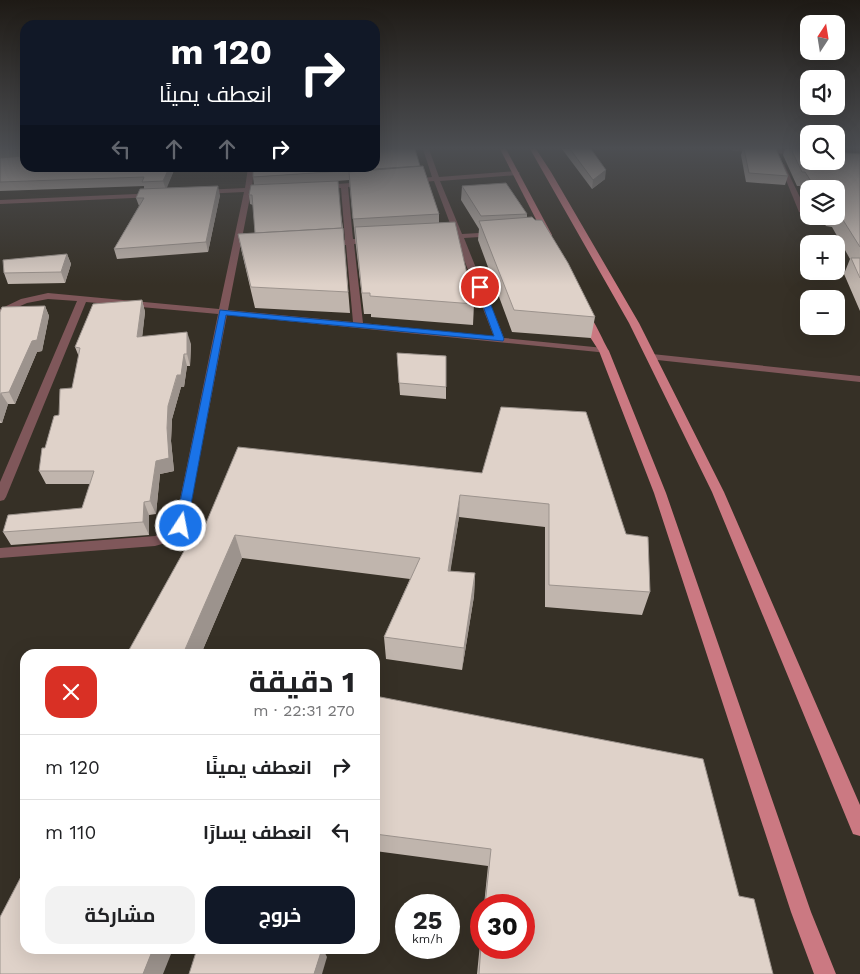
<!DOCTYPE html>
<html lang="ar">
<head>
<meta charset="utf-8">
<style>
  :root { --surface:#fff; --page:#f2f2f2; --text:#202124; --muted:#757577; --line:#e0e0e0; --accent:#111827 }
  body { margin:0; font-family:"Work Sans",Cairo,sans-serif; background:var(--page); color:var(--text); direction:rtl; height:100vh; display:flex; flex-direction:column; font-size:19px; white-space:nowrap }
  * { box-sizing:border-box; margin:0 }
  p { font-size:16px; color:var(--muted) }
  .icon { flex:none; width:28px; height:28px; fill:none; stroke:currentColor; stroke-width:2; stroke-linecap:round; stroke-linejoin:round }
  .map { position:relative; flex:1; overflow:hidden; direction:ltr }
  .sheet { position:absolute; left:20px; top:649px; width:360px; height:305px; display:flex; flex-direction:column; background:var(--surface); border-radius:15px; box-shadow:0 5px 20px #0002; direction:rtl }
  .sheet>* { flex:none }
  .top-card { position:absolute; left:20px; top:20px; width:360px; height:152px; border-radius:15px; box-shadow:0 5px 20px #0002; direction:rtl; background:#111827; color:#fff; overflow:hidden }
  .needle { width:32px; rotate:12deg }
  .controls { position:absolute; left:800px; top:15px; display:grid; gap:10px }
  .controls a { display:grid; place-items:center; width:45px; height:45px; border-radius:10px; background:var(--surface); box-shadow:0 5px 20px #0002; font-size:25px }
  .speed { position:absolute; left:395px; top:894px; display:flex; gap:10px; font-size:25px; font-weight:700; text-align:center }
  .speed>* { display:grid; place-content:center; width:65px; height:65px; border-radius:50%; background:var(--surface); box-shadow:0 5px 20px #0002; line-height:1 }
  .speed small { font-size:12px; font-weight:400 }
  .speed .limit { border:8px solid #d22; background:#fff; color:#111 }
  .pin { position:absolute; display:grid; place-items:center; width:42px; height:42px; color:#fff; margin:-21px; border:2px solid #fff; border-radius:50%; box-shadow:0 1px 5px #0007 }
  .me { position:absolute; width:55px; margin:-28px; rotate:11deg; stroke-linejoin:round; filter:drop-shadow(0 0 4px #0008) }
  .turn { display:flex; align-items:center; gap:18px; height:105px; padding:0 25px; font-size:22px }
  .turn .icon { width:65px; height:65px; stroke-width:2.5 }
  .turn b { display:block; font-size:35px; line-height:42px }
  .lanes { display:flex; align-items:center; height:48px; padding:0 25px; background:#0003; justify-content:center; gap:25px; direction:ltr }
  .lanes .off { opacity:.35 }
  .round { display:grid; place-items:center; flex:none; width:52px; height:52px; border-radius:15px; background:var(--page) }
  .summary { display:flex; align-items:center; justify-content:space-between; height:85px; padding:0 25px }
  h1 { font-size:30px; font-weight:700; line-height:38px }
  .button { display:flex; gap:10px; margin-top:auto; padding:10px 25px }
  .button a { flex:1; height:58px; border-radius:15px; background:var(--accent); color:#fff; font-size:20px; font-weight:700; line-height:58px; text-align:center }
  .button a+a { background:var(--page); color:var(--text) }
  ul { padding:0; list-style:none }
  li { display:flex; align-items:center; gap:15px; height:65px; padding:0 25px; border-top:1px solid var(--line) }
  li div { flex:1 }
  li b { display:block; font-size:19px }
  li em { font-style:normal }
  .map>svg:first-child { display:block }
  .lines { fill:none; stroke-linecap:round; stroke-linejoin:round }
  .minor { fill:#7f575a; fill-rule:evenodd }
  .major { fill:#cb7982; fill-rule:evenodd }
  .wall { fill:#c0b5ad }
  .shaded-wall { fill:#9c938d }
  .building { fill:#dfd2c9; stroke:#9c938d }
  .route { fill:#1a73e8; stroke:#114b97 }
</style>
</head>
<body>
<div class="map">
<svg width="860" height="974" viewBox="0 0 860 974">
  <rect width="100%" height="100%" fill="#363026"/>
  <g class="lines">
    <g class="minor">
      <path d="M 423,149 L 429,149 L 439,177 L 517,171 L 520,173 L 517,175 L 440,181 L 462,234 L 496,232 L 500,234 L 496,236 L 464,238 L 504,338 L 604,348 L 609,351 L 608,353 L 227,315 L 186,529 L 176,540 L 155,546 L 0,558 L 0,548 L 155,536 L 166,532 L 175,524 L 218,314 L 86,302 L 6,497 L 4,500 L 0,501 L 0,482 L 77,301 L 48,299 L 27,303 L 0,315 L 0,309 L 21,299 L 48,293 L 219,309 L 244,192 L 202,194 L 198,192 L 202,190 L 245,188 L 248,168 L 254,168 L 252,188 L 265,187 L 269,189 L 251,192 L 228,310 L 353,322 L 346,245 L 329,245 L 325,243 L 329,241 L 345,240 L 341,188 L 323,189 L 320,187 L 323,185 L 365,182 L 368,184 L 367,185 L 348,187 L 353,239 L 371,239 L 375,241 L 371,243 L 354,244 L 363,323 L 494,337 L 456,239 L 441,239 L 437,237 L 441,235 L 454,234 L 434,181 L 413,183 L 410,181 L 413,179 L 432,177 Z"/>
      <path d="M 730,149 L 809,151 L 809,155 L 733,151 Z"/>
      <path d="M 779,163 L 784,164 L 807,212 L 806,214 L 799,212 Z"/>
      <path d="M 158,193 L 158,197 L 155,197 L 0,204 L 0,200 Z"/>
      <path d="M 652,354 L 860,376 L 860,382 L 648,359 L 648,355 Z"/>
    </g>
    <g class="major">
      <path d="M 500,149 L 506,149 L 552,235 L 551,237 L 544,235 Z"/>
      <path d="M 530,149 L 536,149 L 551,172 L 639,323 L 724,492 L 860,805 L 860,836 L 853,834 L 712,492 L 629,323 Z"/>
      <path d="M 586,311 C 591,313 604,343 609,351 L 666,493 L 811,912 L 836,974 L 814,974 L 791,912 L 654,493 L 599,351 L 590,337 L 581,314 Z"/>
    </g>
  </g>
  <g class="wall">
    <path d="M 0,149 L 25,149 L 25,168 L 175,168 L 166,188 L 220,195 L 208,252 L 117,259 L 114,249 L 139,206 L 136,198 L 144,189 L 144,186 L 0,191 Z"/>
    <path d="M 562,149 L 591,149 L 605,179 L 592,189 Z"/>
    <path d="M 743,149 L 776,149 L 788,176 L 785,185 L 746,182 L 741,155 Z"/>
    <path d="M 785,149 L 809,149 L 809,161 L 860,154 L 860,311 L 844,274 L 850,259 L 832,227 L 826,226 L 819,216 L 836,216 L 836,189 L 809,189 L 809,200 L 800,186 L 797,186 L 783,155 Z"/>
    <path d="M 420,166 L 439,214 L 439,223 L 474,304 L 473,325 L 371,317 L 371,314 L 364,314 L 355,238 L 349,180 L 336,181 L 343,228 L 350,313 L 255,308 L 242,253 L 238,234 L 255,233 L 253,205 L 250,204 L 249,195 L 254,185 L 253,177 Z"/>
    <path d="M 462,186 L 527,214 L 527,217 L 595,317 L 591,338 L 512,332 L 478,240 L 479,229 L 461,200 Z"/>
    <path d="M 67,254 L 71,264 L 65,283 L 8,284 L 4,273 Z"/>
    <path d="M 142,300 L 145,312 L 142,336 L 191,344 L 190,366 L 187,366 L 184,387 L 181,387 L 172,419 L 171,441 L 174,471 L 160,474 L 156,514 L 149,515 L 149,535 L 11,545 L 3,532 L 82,508 L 90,484 L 46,484 L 39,471 L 45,448 L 59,415 L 72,388 L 79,357 L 75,347 Z"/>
    <path d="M 45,306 L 49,316 L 42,351 L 37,352 L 15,404 L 8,404 L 2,423 L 0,423 L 0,312 Z"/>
    <path d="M 397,353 L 446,356 L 446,399 L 400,395 Z"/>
    <path d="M 482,473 L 626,534 L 650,592 L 642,615 L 545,607 L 545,527 L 459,517 L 450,571 L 475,573 L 474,596 L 462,670 L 386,659 L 384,637 L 410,579 L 242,558 L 201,654 L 131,654 L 129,650 L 201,535 Z"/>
    <path d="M 375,696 L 739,896 L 773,974 L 477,974 L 481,934 L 481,948 L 524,905 L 484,905 L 488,866 L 375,851 Z"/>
  </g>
  <g class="shaded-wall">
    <path d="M 16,149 L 22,149 L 25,157 L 0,159 L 0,150 Z"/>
    <path d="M 169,168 L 175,168 L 166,190 L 163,181 Z"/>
    <path d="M 606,170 L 605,179 L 592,189 L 593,180 Z"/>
    <path d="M 218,186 L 220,195 L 208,252 L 206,242 Z"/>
    <path d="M 67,254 L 71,264 L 65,283 L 61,272 Z"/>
    <path d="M 142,300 L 145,312 L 141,349 L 137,337 Z"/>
    <path d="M 45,306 L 49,316 L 42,351 L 37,352 L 15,404 L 9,392 Z"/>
    <path d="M 187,332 L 191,344 L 190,366 L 187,354 Z"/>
    <path d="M 184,354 L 187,366 L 184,387 L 181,387 L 172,419 L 171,441 L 174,471 L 160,474 L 156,514 L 150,501 L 156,461 L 167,428 L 168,406 Z"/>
    <path d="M 1,393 L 8,404 L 2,423 L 0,420 L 0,397 Z"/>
    <path d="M 460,495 L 459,517 L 447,593 L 448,571 Z"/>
    <path d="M 144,502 L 149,515 L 149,535 L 143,522 Z"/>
    <path d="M 235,535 L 242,558 L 201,654 L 183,654 Z"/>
    <path d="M 475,573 L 474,596 L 462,670 L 464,648 Z"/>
    <path d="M 153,949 L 173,949 L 163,974 L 143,974 Z"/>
    <path d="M 322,949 L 323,949 L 327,957 L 322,974 L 314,974 Z"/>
  </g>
  <g class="building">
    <path d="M 0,149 L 16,149 L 0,150 Z"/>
    <path d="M 22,149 L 25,149 L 25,168 L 169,168 L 163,181 L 142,182 L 144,177 L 0,182 L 0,158 L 23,156 L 24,150 Z"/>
    <path d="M 375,149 L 415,149 L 420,166 L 253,177 L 253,168 L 375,168 Z"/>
    <path d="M 570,149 L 591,149 L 606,170 L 593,180 Z"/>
    <path d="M 744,149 L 776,149 L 788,176 L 749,173 Z"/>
    <path d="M 791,149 L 809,149 L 809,161 L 836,161 L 836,152 L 860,154 L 860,247 L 838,212 L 836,212 L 836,189 L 816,189 L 805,172 L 802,172 Z"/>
    <path d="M 423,166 L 439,214 L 353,219 L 349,172 Z"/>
    <path d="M 338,181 L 342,228 L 255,233 L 252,195 L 249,195 L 251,185 Z"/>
    <path d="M 506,183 L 527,214 L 481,216 L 462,186 Z"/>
    <path d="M 218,186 L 206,242 L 114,249 L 144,198 L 136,198 L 140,189 Z"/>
    <path d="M 532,217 L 535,220 L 542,220 L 568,263 L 595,317 L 514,310 L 479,221 Z"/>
    <path d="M 455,222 L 474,304 L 370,296 L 370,293 L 362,293 L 355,227 Z"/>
    <path d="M 343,228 L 348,292 L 251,287 L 238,234 Z"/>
    <path d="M 67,254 L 61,272 L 4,273 L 3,260 Z"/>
    <path d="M 851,258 L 860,258 L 860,278 Z"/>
    <path d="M 142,300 L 137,337 L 187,332 L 187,354 L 184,354 L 181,375 L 177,375 L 168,406 L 167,428 L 169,458 L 156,461 L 150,501 L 144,502 L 143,522 L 3,532 L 8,515 L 82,508 L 94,471 L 39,471 L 42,448 L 45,448 L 54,416 L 59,415 L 60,389 L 72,388 L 80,348 L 75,347 L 93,304 Z"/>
    <path d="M 45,306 L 37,340 L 32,341 L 9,392 L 1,393 L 0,397 L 0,312 L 2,307 Z"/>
    <path d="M 397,353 L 446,356 L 446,387 L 399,383 Z"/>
    <path d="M 501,407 L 586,412 L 626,534 L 648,537 L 650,592 L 549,585 L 549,504 L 460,495 L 448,571 L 475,573 L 464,648 L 384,637 L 420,558 L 235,535 L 183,654 L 137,654 L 139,651 L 129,650 L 194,533 L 201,535 L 238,447 L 482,473 Z"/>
    <path d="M 375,696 L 703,759 L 739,896 L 754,899 L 773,974 L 479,974 L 481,946 L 481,948 L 524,948 L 524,905 L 485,905 L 491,849 L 375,834 Z"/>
    <path d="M 25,869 L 25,949 L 153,949 L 143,974 L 0,974 L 0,917 Z"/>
    <path d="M 197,949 L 322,949 L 314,974 L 189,974 Z"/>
  </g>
  <linearGradient id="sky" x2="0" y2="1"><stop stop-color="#1e1a15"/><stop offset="0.52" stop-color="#4c4e52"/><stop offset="1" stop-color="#4c4e52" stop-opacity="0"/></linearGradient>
  <rect width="860" height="285" fill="url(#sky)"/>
  <path class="route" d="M 480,285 L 484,287 L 504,339 L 503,341 L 226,315 L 187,526 L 185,530 L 176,530 L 175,526 L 220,310 L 494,336 L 476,287 Z"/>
</svg>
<div class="controls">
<a><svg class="needle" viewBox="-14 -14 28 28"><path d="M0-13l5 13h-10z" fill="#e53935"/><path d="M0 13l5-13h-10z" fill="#757577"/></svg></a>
<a><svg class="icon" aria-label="sound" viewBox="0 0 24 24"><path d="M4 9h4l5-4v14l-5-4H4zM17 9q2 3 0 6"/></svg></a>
<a><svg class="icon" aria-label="search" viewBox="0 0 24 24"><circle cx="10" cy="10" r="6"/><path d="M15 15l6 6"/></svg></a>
<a><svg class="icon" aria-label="layers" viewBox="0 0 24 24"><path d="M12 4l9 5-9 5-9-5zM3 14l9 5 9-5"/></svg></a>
<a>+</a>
<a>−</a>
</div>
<div class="speed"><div>25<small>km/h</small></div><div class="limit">30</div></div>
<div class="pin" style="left:480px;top:287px;background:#d93025"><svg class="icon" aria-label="arrive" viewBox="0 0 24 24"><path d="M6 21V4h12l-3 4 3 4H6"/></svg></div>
<svg class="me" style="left:181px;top:526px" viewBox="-20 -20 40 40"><circle r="17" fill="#1a73e8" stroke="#fff" stroke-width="3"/><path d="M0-11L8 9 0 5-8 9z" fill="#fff"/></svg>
<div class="top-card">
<div class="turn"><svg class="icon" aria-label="right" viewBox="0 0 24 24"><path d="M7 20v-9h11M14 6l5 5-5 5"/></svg><div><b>120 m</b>انعطف يمينًا</div></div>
<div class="lanes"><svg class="icon off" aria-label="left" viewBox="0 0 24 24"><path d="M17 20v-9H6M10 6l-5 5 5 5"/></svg><svg class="icon off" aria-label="ahead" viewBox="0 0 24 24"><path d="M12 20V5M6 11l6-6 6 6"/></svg><svg class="icon off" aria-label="ahead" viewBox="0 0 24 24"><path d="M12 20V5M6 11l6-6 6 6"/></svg><svg class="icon" aria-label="right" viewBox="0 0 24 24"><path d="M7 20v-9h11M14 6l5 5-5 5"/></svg></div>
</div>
<section class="sheet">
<div class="summary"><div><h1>1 دقيقة</h1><p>270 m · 22:31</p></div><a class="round" style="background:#d93025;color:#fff"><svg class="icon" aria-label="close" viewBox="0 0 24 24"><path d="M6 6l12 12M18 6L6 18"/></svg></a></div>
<ul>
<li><svg class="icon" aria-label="right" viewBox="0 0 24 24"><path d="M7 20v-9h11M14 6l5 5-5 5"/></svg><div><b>انعطف يمينًا</b></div><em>120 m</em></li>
<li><svg class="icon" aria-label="left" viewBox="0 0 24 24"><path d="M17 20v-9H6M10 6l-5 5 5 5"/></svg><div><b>انعطف يسارًا</b></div><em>110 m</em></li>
</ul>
<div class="button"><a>خروج</a><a>مشاركة</a></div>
</section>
</div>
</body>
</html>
